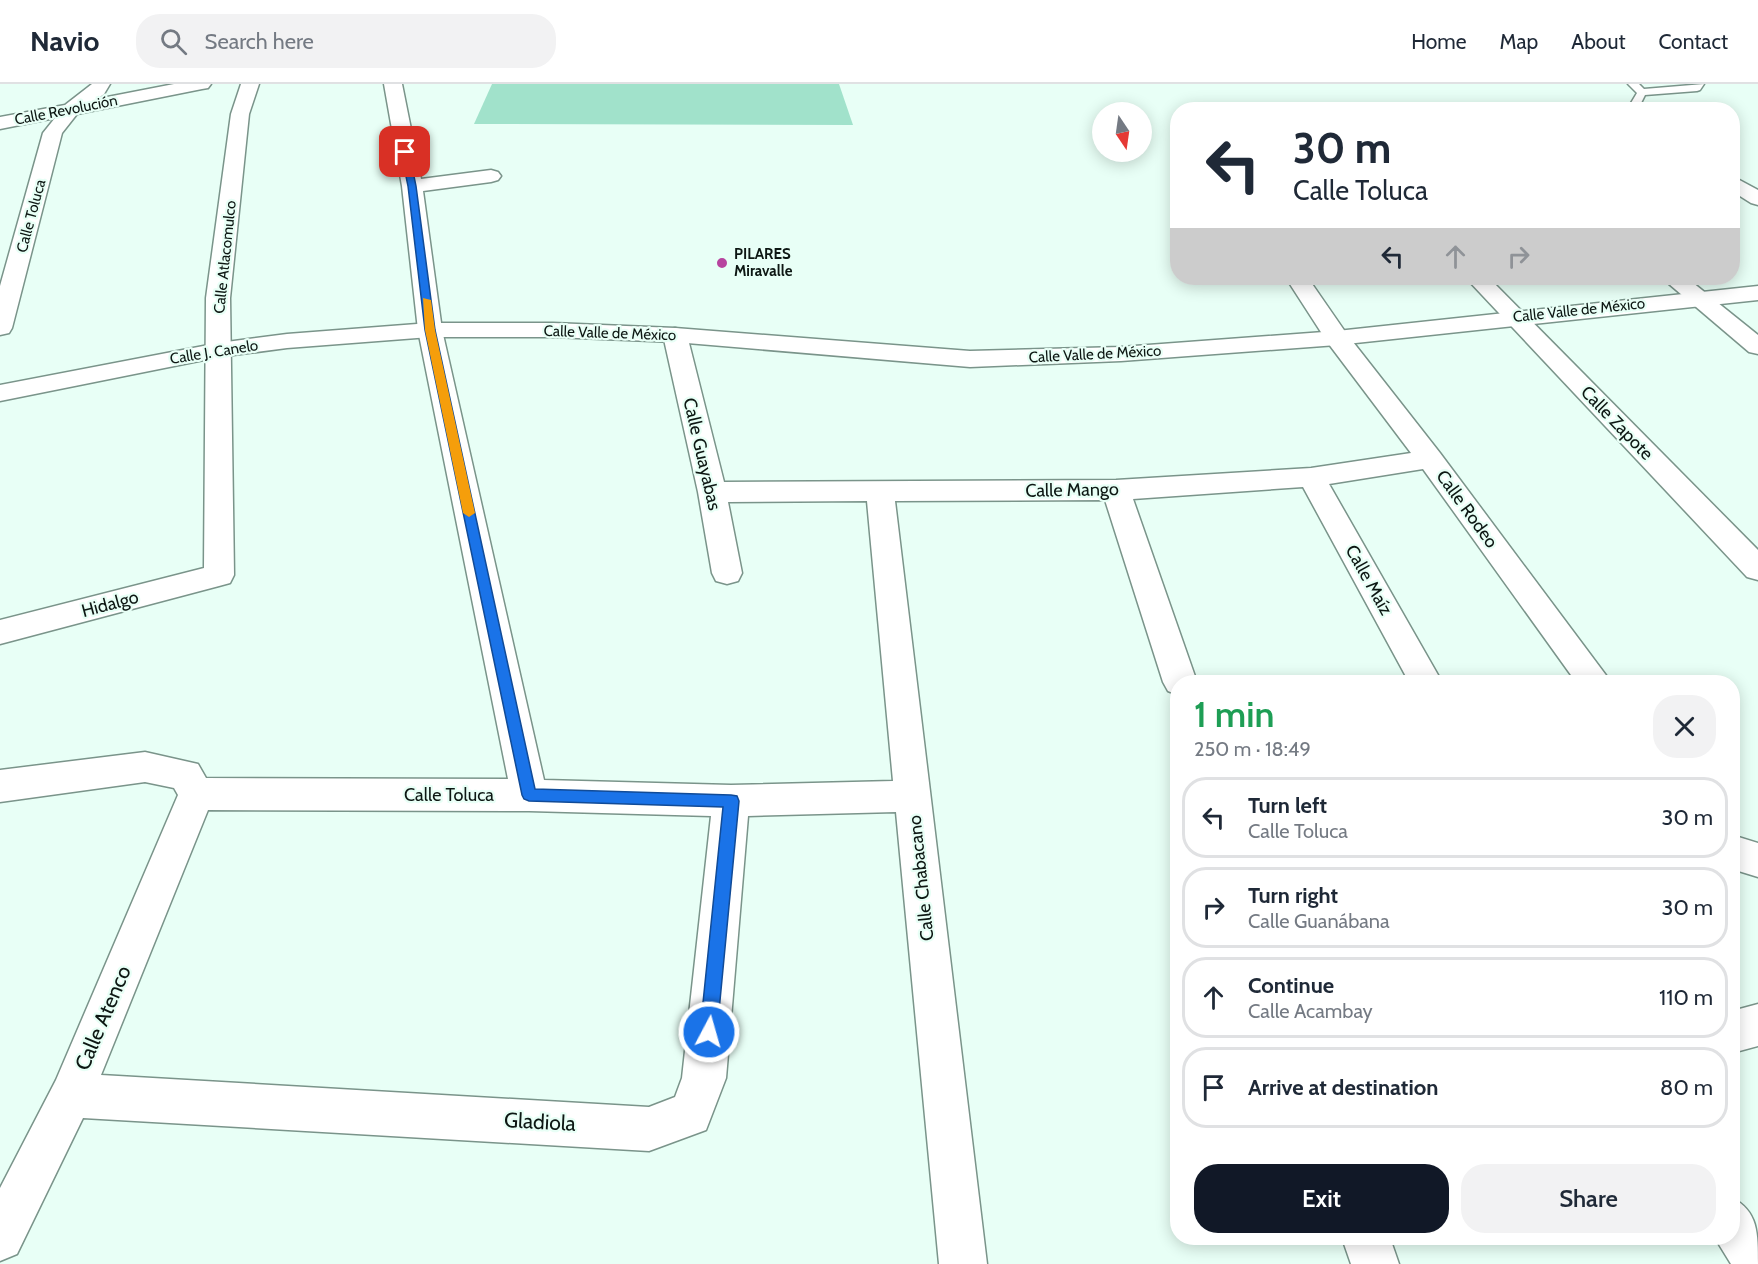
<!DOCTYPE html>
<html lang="en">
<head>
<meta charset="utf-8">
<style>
  :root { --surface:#fff; --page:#f2f2f3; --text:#1f2937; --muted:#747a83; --line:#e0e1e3; --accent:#111827 }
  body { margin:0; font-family:Cabin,sans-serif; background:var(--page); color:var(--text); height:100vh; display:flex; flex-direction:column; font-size:22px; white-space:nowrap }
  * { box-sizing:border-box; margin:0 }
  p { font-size:20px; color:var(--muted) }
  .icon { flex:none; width:33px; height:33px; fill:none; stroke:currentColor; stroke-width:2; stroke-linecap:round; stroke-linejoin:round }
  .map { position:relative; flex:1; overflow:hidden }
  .side { position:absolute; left:1170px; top:591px; width:570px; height:570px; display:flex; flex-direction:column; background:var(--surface); border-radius:24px; box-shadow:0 3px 15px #0003 }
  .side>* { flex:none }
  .banner { position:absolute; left:1170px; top:18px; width:570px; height:183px; border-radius:24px; box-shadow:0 3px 15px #0003; background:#fff; color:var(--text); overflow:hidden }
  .needle { width:39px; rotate:167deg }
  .buttons { position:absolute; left:1092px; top:18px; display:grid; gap:12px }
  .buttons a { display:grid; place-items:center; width:60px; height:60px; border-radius:50%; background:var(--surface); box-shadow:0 3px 15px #0003; font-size:30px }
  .pin { position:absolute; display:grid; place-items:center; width:51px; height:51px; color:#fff; margin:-26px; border-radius:12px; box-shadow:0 3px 9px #0006 }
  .me { position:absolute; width:66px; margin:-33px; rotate:6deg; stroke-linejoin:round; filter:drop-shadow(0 0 4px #0008) }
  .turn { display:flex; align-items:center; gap:21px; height:126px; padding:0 24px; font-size:27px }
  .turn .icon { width:78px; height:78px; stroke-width:2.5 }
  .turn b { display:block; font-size:42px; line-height:51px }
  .lanes { display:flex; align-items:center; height:57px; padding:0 24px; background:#0003; justify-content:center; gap:30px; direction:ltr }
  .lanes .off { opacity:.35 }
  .round { display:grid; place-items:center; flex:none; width:63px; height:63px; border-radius:24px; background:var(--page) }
  .overview { display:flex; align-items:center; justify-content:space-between; height:102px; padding:0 24px }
  h1 { font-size:36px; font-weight:600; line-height:45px; color:#1e9e55 }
  .button { display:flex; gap:12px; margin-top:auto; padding:12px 24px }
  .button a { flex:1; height:69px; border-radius:24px; background:var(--accent); color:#fff; font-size:24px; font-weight:600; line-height:69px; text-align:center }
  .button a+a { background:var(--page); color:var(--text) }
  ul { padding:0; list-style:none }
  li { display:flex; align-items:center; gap:18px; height:81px; margin:0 12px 9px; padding:0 12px; border:3px solid var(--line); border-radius:24px }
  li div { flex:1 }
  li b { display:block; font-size:22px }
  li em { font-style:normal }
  header { display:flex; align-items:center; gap:36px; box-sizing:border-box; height:84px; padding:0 30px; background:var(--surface); border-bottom:2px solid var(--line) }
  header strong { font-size:28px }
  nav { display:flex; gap:33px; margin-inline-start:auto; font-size:21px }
  .search { width:420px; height:54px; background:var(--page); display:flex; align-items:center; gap:15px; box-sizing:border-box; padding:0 21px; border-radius:24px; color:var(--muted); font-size:22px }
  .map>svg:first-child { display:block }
  .green { fill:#a1e2cb }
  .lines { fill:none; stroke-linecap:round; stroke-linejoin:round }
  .lane-casing { stroke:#7a948a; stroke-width:3 }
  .street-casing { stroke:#7a948a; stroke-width:3 }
  .secondary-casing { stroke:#7a948a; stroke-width:3 }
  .lane { fill:#fff; fill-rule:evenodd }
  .street { fill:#fff; fill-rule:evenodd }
  .secondary { fill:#fff; fill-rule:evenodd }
  .route { fill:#1a73e8; stroke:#114b97; stroke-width:1.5 }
  .slow { fill:#f59e0b }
  .poi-dot { fill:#b7449f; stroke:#e8fff6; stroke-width:2 }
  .labels { text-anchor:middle; stroke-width:4.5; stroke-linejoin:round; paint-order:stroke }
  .far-street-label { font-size:15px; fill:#0d1713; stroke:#e8fff6 }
  .far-poi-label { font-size:15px; font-weight:bold; fill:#0d1713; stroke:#e8fff6; text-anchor:start }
  .street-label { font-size:18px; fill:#0d1713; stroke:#e8fff6 }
  .near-street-label { font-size:21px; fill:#0d1713; stroke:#e8fff6 }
</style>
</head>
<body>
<header>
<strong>Navio</strong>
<div class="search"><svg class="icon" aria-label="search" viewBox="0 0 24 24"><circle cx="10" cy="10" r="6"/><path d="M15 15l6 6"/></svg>Search here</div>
<nav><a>Home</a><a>Map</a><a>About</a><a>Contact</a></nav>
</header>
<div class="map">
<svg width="1758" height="1180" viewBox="0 0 1758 1180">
  <rect width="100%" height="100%" fill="#e8fff6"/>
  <path class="green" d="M 492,0 L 839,0 L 853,41 L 474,40 Z"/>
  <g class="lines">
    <defs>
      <path id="lane" d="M 1628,0 L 1639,0 L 1644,5 L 1704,0 L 1700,6 L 1697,7 L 1645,11 L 1641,19 L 1647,26 L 1636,26 L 1631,19 L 1637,9 Z"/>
      <g id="street">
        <path d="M 92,0 L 110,0 L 104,10 L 97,15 L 174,0 L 211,0 L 208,4 L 202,5 L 77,30 L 62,49 L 12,244 L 9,249 L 0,251 L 0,202 L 43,49 L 55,34 L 0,45 L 0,33 L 65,21 Z"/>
        <path d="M 241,0 L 259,0 L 249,30 L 230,214 L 234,491 L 230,499 L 219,502 L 0,560 L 0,536 L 204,484 L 206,214 L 231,30 Z"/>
        <path d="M 384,0 L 402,0 L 421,95 L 491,86 L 498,88 L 501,92 L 498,96 L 491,98 L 423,107 L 442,246 L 544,696 L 731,701 L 893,697 L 867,417 L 728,418 L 742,489 L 738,497 L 727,500 L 716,497 L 712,489 L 698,408 L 663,251 L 666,246 L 675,244 L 684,246 L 687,251 L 724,398 L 1116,396 L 1311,384 L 1411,369 L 1328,259 L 1286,194 L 1308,194 L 1346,249 L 1440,369 L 1611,598 L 1576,598 L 1423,385 L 1329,400 L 1442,598 L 1409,598 L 1303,403 L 1133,415 L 1197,598 L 1178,598 L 1178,611 L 1168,607 L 1163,598 L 1105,416 L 895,417 L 987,1180 L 939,1180 L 896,728 L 748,732 L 726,994 L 706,1046 L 649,1067 L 83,1034 L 17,1170 L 0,1177 L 0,1104 L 56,996 L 178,711 L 174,704 L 145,698 L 0,718 L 0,686 L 145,668 L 198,680 L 206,694 L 508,695 L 418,246 L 402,102 ZM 208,726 L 529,727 L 711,732 L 682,994 L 675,1013 L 649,1023 L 101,991 Z"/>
        <path d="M 1732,92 L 1758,106 L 1758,121 L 1751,119 L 1732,107 Z"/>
        <path d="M 1466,194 L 1489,194 L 1758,466 L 1758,496 L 1747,493 Z"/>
        <path d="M 1662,194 L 1687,194 L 1758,251 L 1758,270 L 1749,268 Z"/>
        <path d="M 1732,751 L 1758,759 L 1758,793 L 1732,785 Z"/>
        <path d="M 1758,920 L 1758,962 L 1732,969 L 1732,927 Z"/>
        <path d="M 1732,1114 C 1758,1127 1758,1149 1758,1180 L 1731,1180 L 1715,1154 L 1732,1154 Z"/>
        <path d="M 1342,1154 L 1390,1154 L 1399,1180 L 1351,1180 Z"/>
      </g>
      <path id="secondary" d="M 1758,202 L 1758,216 L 1337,261 L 1121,277 L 970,283 L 675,258 L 553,253 L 430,253 L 287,264 L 219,273 L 0,317 L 0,301 L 219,259 L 287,250 L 430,239 L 553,239 L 675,244 L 970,267 L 1121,263 L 1337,247 Z"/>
    </defs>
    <use href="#lane" class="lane-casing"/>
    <use href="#street" class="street-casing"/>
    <use href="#secondary" class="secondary-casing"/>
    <use href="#lane" class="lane"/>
    <use href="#street" class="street"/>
    <use href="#secondary" class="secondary"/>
  </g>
  <path class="route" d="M 405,66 L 409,68 L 416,102 L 435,246 L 535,705 L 731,711 L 737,712 L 739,717 L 717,948 L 715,954 L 709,956 L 702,954 L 700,948 L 723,723 L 529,717 L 524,715 L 522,711 L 425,246 L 408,102 L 401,68 Z"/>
  <path class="slow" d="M 423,214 L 431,216 L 435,246 L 475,429 L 469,433 L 463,429 L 425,246 Z"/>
  <circle class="poi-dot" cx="722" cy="179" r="6"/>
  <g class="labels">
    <g class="far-street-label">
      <text transform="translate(66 26) rotate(-11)" y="5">Calle Revolución</text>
      <text transform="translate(31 132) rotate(-75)" y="5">Calle Toluca</text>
      <text transform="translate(225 173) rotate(-84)" y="5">Calle Atlacomulco</text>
      <text transform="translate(1579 226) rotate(-6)" y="5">Calle Valle de México</text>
      <text transform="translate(610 249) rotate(2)" y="5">Calle Valle de México</text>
      <text transform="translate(214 268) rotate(-9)" y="5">Calle J. Canelo</text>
      <text transform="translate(1095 270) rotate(-3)" y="5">Calle Valle de México</text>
    </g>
    <g class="far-poi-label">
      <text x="734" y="175">PILARES<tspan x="734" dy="17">Miravalle</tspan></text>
    </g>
    <g class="street-label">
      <text transform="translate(1617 339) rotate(46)" y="6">Calle Zapote</text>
      <text transform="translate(702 370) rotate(77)" y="6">Calle Guayabas</text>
      <text transform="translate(1072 406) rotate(-1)" y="6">Calle Mango</text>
      <text transform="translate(1467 425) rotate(54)" y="6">Calle Rodeo</text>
      <text transform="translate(1369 496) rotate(61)" y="6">Calle Maíz</text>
      <text transform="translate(110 520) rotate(-15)" y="6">Hidalgo</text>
      <text x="449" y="717">Calle Toluca</text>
      <text transform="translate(921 794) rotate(-96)" y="6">Calle Chabacano</text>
    </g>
    <g class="near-street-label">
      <text transform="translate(103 934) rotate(-67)" y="7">Calle Atenco</text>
      <text transform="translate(540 1038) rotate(3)" y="7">Gladiola</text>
    </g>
  </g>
</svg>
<div class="buttons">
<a><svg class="needle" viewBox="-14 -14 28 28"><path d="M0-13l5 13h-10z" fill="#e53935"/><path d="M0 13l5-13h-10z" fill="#747a83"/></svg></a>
</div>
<div class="pin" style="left:405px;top:68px;background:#d93025"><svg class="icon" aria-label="arrive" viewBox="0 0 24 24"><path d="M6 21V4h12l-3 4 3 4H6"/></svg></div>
<svg class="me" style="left:709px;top:948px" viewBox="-20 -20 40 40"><circle r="17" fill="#1a73e8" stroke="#fff" stroke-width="3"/><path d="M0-11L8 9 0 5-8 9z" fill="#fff"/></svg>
<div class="banner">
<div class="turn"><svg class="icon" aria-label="left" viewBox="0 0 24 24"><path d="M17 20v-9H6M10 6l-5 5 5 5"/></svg><div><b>30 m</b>Calle Toluca</div></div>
<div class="lanes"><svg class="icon" aria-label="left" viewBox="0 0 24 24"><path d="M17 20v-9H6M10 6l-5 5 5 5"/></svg><svg class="icon off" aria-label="ahead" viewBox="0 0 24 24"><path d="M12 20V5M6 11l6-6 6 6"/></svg><svg class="icon off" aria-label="right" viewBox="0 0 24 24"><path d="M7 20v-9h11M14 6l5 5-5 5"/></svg></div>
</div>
<section class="side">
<div class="overview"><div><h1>1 min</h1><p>250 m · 18:49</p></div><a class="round"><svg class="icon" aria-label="close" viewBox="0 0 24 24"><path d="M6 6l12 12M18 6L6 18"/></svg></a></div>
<ul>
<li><svg class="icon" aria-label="left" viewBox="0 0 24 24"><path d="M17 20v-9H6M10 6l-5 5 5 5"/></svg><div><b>Turn left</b><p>Calle Toluca</p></div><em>30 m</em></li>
<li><svg class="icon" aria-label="right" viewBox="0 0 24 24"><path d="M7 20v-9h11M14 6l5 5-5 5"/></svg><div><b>Turn right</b><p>Calle Guanábana</p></div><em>30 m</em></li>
<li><svg class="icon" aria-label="ahead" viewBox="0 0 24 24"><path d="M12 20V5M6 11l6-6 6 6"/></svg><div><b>Continue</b><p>Calle Acambay</p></div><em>110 m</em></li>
<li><svg class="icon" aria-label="arrive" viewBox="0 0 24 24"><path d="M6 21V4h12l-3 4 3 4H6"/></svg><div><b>Arrive at destination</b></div><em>80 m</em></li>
</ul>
<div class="button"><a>Exit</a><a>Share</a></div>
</section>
</div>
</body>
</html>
